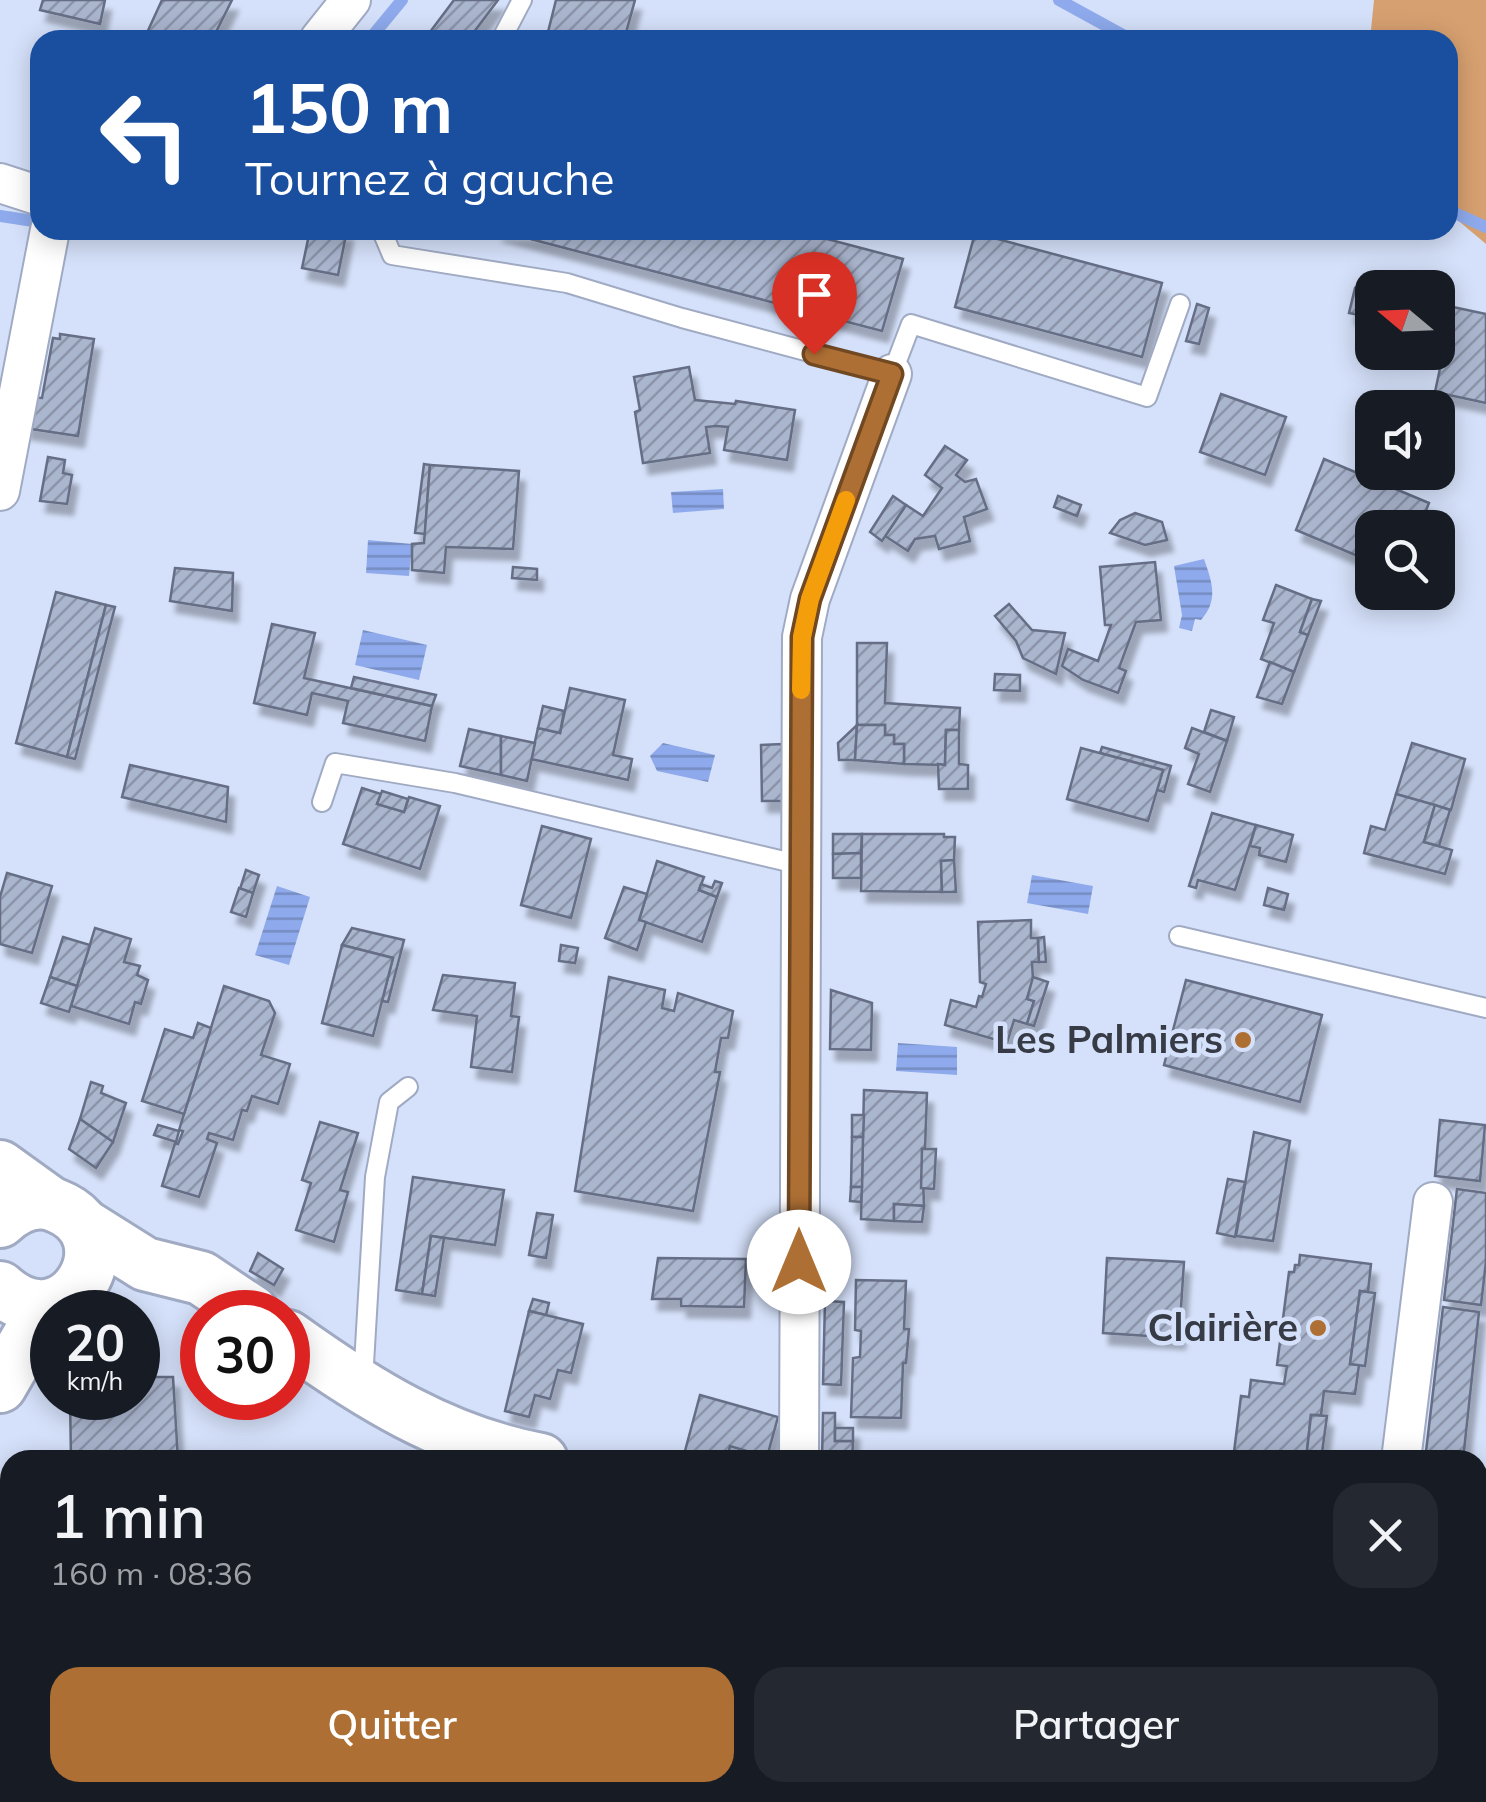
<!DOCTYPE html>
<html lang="fr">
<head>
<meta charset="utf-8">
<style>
  :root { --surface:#171b24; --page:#242831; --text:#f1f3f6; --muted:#9ea1a6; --accent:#ad6f34 }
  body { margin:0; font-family:Mulish,sans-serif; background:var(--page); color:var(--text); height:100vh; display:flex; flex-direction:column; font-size:38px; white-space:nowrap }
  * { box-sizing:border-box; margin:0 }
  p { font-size:32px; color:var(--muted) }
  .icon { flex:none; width:55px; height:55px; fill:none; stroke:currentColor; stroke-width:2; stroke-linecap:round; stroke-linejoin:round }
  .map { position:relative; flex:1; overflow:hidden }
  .drawer { position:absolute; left:0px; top:1450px; width:1488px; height:352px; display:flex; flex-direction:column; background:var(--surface); border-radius:30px 30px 0 0; box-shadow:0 5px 25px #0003 }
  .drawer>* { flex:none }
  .guide { position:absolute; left:30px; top:30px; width:1428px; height:210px; border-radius:30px; box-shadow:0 5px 25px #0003; background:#1a4fa0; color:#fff; overflow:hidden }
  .needle { width:65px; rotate:289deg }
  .tools { position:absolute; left:1355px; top:270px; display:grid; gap:20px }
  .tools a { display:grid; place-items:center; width:100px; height:100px; border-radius:20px; background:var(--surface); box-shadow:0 5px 25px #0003; font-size:50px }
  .speed { position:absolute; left:30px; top:1290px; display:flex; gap:20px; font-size:50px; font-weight:700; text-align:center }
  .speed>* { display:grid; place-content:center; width:130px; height:130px; border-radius:50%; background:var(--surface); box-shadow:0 5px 25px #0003; line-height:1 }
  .speed small { font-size:25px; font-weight:400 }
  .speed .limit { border:15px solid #d22; background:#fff; color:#111 }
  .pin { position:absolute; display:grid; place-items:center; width:85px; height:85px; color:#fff; margin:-102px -42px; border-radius:50% 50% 50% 0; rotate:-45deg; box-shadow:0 0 10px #0007 }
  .pin .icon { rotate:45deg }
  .me { position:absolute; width:110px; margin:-55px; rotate:0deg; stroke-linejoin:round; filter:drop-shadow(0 0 8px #0008) }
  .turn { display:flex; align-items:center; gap:35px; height:210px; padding:0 50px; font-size:45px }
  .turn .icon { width:130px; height:130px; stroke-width:2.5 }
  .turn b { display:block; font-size:70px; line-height:85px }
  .round { display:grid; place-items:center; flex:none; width:105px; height:105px; border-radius:30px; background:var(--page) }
  .summary { display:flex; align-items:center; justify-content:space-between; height:170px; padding:0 50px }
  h1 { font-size:60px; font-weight:600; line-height:75px }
  .cta { display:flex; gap:20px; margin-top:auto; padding:20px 50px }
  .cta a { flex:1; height:115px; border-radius:30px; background:var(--accent); color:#fff; font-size:40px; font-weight:600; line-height:115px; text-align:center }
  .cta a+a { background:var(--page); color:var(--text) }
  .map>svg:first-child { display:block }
  .park { fill:#d7a070 }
  .water { fill:url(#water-rules) }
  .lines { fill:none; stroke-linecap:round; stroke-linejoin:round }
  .stream { stroke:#8eaaec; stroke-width:12 }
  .building { fill:url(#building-hatch); stroke:#656e85; stroke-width:2.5; filter:url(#shadow) }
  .service-casing { stroke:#a0aac3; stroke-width:22 }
  .minor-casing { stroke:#a0aac3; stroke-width:42 }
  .secondary-casing { stroke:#a0aac3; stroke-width:58 }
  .service { stroke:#fff; stroke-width:18 }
  .minor { stroke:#fff; stroke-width:38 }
  .secondary { stroke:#fff; stroke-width:52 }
  .route-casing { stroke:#704822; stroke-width:25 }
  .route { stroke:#ad6f34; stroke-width:18 }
  .slow { stroke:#f59e0b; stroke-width:18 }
  .poi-dot { fill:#ad6f34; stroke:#d5e1fa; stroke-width:4 }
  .labels { text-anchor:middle; stroke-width:9; stroke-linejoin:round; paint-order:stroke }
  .poi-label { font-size:38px; font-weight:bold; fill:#373b45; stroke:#d5e1fa; text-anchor:end }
</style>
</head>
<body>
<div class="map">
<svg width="1486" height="1802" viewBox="0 0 1486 1802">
  <defs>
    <pattern id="water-rules" width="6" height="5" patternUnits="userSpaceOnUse" patternTransform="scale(2.5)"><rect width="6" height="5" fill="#8eaaec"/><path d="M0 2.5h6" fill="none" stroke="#758cc1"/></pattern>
    <pattern id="building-hatch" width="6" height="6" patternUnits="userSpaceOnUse" patternTransform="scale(2.5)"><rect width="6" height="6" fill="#aab5ce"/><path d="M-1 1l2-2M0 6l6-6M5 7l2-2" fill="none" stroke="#8b94a9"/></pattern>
    <filter id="shadow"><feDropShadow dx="6" dy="11" stdDeviation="2.5" flood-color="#0004"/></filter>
  </defs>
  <rect width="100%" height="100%" fill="#d5e1fa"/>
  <path class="park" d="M 1374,0 L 1486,0 L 1486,244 L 1448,212 L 1448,40 L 1370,40 Z"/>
  <g class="water">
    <path d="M 723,489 L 724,509 L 673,513 L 671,492 Z"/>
    <path d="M 368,540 L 412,544 L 409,576 L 366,573 Z"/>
    <path d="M 1204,559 C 1212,582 1219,600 1201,620 L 1195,619 L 1192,631 L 1179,628 L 1182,615 L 1174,566 Z"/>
    <path d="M 363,630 L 427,645 L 419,680 L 355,665 Z"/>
    <path d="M 663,743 L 715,755 L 708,782 L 657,771 L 650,756 Z"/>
    <path d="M 1032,875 L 1093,886 L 1088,914 L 1027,903 Z"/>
    <path d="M 277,886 L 310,897 L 289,965 L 255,955 Z"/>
    <path d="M 898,1043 L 957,1047 L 957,1075 L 896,1071 Z"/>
  </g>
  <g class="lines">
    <g class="stream">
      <path d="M 1059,0 L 1132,40"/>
      <path d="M 369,40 L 402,0"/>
      <path d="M 1448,210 L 1486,227"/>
      <path d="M 0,216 L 40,222"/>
    </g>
  </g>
  <g class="building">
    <path d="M 43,0 L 105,0 L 100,24 L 40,10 Z"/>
    <path d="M 162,0 L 232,0 L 212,40 L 152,40 L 145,37 Z"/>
    <path d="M 454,0 L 498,0 L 468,40 L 424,40 Z"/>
    <path d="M 556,0 L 635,0 L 624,40 L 546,40 Z"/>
    <path d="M 36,73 L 40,73 L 40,149 L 38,149 Z"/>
    <path d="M 310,230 L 347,230 L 338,275 L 302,268 Z"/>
    <path d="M 496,230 L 793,230 L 903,259 L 882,331 Z"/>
    <path d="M 975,233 L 1162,283 L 1142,357 L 955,307 Z"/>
    <path d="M 1355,288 L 1370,291 L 1364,316 L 1349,313 Z"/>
    <path d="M 1197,304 L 1209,308 L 1199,344 L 1186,341 Z"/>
    <path d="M 1453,307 L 1486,314 L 1486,403 L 1435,392 Z"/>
    <path d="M 60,334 L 94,339 L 78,436 L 24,428 L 29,397 L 42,398 L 53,338 L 60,339 Z"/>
    <path d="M 689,367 L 695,400 L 735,404 L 736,401 L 795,410 L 787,460 L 724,450 L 728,427 L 716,426 L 706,427 L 710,453 L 643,463 L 635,412 L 640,410 L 634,377 Z"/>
    <path d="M 1221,394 L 1286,417 L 1265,475 L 1200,452 Z"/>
    <path d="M 945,446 L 967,460 L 956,475 L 965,482 L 976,479 L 987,509 L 964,517 L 970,541 L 939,549 L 935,536 L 915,539 L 908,551 L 885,536 L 906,505 L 923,516 L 942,488 L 925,475 Z"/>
    <path d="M 48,457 L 65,460 L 63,473 L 72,475 L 67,504 L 40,501 Z"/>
    <path d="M 1324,459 L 1429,503 L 1419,528 L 1372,528 L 1372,562 L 1296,530 Z"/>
    <path d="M 424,464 L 430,465 L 425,534 L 415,533 Z"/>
    <path d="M 430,465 L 519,471 L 513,549 L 446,547 L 444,573 L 412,570 L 412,544 L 424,543 Z"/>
    <path d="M 893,496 L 906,505 L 882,541 L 870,532 Z"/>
    <path d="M 1058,496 L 1081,505 L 1077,516 L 1054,507 Z"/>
    <path d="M 1135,513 L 1162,522 L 1167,540 L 1145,545 L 1110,533 L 1120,520 Z"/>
    <path d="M 1155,562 L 1161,620 L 1136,622 L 1119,668 L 1126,671 L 1118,693 L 1083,680 L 1062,666 L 1068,649 L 1098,661 L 1111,625 L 1105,625 L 1100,567 Z"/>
    <path d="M 513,567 L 537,569 L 537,580 L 512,578 Z"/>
    <path d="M 175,568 L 233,573 L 232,611 L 170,601 Z"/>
    <path d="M 1276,585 L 1312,599 L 1300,632 L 1308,635 L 1294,672 L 1261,659 L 1274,623 L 1263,620 Z"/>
    <path d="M 56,592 L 106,605 L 67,757 L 16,743 Z"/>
    <path d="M 1312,599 L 1321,601 L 1308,635 L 1300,632 Z"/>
    <path d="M 1009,604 L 1032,630 L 1065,633 L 1056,674 L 1023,658 L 1016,641 L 995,616 Z"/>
    <path d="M 106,605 L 115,607 L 75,759 L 67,757 Z"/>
    <path d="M 272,624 L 315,633 L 304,678 L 432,706 L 425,741 L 343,723 L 348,701 L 312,693 L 307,715 L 254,703 Z"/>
    <path d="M 857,643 L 887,643 L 885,703 L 960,708 L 959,730 L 946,730 L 945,765 L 904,764 L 904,744 L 894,744 L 894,735 L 885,735 L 885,725 L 857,725 Z"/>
    <path d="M 1270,662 L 1294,672 L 1282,704 L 1257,697 Z"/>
    <path d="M 995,674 L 1020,675 L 1020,691 L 994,690 Z"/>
    <path d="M 354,677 L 436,695 L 432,706 L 351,688 Z"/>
    <path d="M 570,688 L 625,700 L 613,755 L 632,759 L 628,780 L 531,759 L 538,728 L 560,733 Z"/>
    <path d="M 543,706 L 564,711 L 560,733 L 538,728 Z"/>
    <path d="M 1211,710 L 1234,717 L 1227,741 L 1204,732 Z"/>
    <path d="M 857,725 L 855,760 L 839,760 L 838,743 Z"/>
    <path d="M 857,725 L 885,725 L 885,735 L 894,735 L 894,744 L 904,744 L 904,764 L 855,760 Z"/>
    <path d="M 1192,728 L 1227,741 L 1210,792 L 1188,784 L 1199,754 L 1185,748 Z"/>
    <path d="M 469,729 L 501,736 L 501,775 L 460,766 Z"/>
    <path d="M 946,730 L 959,730 L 959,764 L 968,765 L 968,789 L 939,789 L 938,764 L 945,765 Z"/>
    <path d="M 501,736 L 535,743 L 527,781 L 501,775 Z"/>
    <path d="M 1412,743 L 1465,759 L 1451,810 L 1396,794 Z"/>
    <path d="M 782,744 L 783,801 L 762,801 L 761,745 Z"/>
    <path d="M 1102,747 L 1171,766 L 1164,792 L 1157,790 L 1163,770 L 1100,753 Z"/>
    <path d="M 1081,748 L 1163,770 L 1148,821 L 1067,799 Z"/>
    <path d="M 130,765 L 228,787 L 226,822 L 122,797 Z"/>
    <path d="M 362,788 L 381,794 L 377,804 L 404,812 L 409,797 L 440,806 L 420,869 L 343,844 Z"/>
    <path d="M 382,791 L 408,799 L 404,812 L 377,804 Z"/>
    <path d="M 1396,794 L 1435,805 L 1424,842 L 1452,850 L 1445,874 L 1364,853 L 1371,826 L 1385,830 Z"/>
    <path d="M 1435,805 L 1450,810 L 1439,846 L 1424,842 Z"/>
    <path d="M 1212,813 L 1256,825 L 1235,890 L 1198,880 L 1196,888 L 1189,886 Z"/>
    <path d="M 1256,825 L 1293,835 L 1286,862 L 1259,855 L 1260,848 L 1250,846 Z"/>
    <path d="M 542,826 L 591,839 L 571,918 L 521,905 Z"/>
    <path d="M 833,834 L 862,834 L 861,853 L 833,854 Z"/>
    <path d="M 862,834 L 944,834 L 944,837 L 955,837 L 954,860 L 941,861 L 942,892 L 861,891 Z"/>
    <path d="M 861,853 L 861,878 L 833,878 L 833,854 Z"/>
    <path d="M 954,860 L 956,892 L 942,892 L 941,861 Z"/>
    <path d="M 657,861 L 704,877 L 699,890 L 717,897 L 702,942 L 639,920 Z"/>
    <path d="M 246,870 L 259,875 L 253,893 L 240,889 Z"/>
    <path d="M 7,873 L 52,886 L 32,953 L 0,944 L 0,897 Z"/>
    <path d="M 715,881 L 722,883 L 717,897 L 699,890 L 701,884 L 712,888 Z"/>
    <path d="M 624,887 L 647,894 L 639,920 L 646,922 L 637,950 L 605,938 Z"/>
    <path d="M 239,888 L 253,893 L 246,917 L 231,912 Z"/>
    <path d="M 1268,888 L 1288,894 L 1284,910 L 1264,905 Z"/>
    <path d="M 1031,920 L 1031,938 L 1038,938 L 1039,962 L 1032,962 L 1033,980 L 1027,999 L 1034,1001 L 1027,1024 L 1014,1020 L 1007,1043 L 945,1025 L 951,1000 L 976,1007 L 979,996 L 982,997 L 986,984 L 980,982 L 978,922 Z"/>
    <path d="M 95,928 L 131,939 L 124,962 L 140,966 L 137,975 L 148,980 L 141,1004 L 135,1002 L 129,1024 L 71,1006 Z"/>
    <path d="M 352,928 L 404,940 L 388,1002 L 382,1001 L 393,958 L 342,945 Z"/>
    <path d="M 63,937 L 90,945 L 77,986 L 50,977 Z"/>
    <path d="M 1044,937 L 1046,962 L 1039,962 L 1038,938 Z"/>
    <path d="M 342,945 L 393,958 L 373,1036 L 322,1023 Z"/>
    <path d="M 561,945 L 578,948 L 575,963 L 559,961 Z"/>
    <path d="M 443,975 L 515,983 L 511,1016 L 519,1017 L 512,1072 L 471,1067 L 477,1016 L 433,1010 Z"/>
    <path d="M 50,977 L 77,986 L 69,1012 L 41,1003 Z"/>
    <path d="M 609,977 L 665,990 L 662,1008 L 674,1011 L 678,993 L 733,1011 L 728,1038 L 721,1038 L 715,1072 L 720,1072 L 693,1211 L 575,1191 Z"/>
    <path d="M 1033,977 L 1048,982 L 1034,1026 L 1027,1024 L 1034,1001 L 1027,999 Z"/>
    <path d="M 1186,980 L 1322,1015 L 1300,1102 L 1164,1065 Z"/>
    <path d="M 224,986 L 269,1001 L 275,1013 L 261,1055 L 290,1064 L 278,1104 L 252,1096 L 247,1111 L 242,1110 L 233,1140 L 209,1133 L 207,1139 L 217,1143 L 199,1197 L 162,1186 L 175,1143 L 178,1144 L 183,1131 L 179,1130 Z"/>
    <path d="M 831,990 L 872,1003 L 871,1050 L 830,1049 Z"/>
    <path d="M 198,1023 L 211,1028 L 184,1114 L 142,1101 L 165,1029 L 193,1038 Z"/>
    <path d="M 91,1082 L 103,1086 L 101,1093 L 126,1103 L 113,1142 L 80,1119 Z"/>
    <path d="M 864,1090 L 927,1093 L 925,1148 L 922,1149 L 924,1206 L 894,1204 L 894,1221 L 861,1219 Z"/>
    <path d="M 852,1115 L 864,1115 L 863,1137 L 852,1137 Z"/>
    <path d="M 80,1119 L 113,1142 L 96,1168 L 69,1149 Z"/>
    <path d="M 1440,1120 L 1485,1125 L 1480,1181 L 1435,1176 Z"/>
    <path d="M 320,1122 L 358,1133 L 340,1190 L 348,1192 L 334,1242 L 296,1230 L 311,1183 L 302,1180 Z"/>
    <path d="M 158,1125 L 179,1131 L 176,1142 L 154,1135 Z"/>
    <path d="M 1254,1132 L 1290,1141 L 1273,1241 L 1236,1236 Z"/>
    <path d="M 852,1137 L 863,1137 L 862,1187 L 851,1187 Z"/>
    <path d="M 922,1149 L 936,1149 L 934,1189 L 921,1188 Z"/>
    <path d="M 413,1177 L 504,1190 L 495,1245 L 431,1236 L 422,1294 L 396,1290 Z"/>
    <path d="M 1228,1179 L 1245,1182 L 1235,1237 L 1217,1233 Z"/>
    <path d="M 851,1187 L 862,1187 L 861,1202 L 850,1201 Z"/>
    <path d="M 1457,1189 L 1486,1193 L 1486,1261 L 1481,1305 L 1444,1300 Z"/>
    <path d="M 894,1204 L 924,1206 L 922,1222 L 894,1221 Z"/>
    <path d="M 537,1213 L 553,1215 L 546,1258 L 529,1255 Z"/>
    <path d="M 431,1236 L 444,1238 L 435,1296 L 422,1294 Z"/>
    <path d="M 258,1253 L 283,1269 L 274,1285 L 250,1271 Z"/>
    <path d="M 1300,1255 L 1371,1264 L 1368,1292 L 1360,1291 L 1350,1364 L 1359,1365 L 1355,1394 L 1324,1391 L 1321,1415 L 1311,1415 L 1306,1460 L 1233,1460 L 1241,1396 L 1249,1397 L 1251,1380 L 1284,1384 L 1287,1366 L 1277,1365 L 1289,1272 L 1294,1272 L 1295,1265 L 1299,1265 Z"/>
    <path d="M 658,1258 L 746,1259 L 744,1307 L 681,1306 L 681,1299 L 652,1299 Z"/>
    <path d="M 1107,1258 L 1184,1262 L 1179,1338 L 1103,1333 Z"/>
    <path d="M 856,1280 L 906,1281 L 904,1329 L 909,1329 L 906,1363 L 903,1363 L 901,1418 L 851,1417 L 853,1358 L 860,1357 L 861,1331 L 855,1330 Z"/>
    <path d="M 1360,1291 L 1375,1293 L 1365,1366 L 1350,1364 Z"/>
    <path d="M 533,1299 L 549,1303 L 546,1315 L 529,1311 Z"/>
    <path d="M 825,1301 L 844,1302 L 841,1385 L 823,1384 Z"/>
    <path d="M 1443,1307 L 1479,1312 L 1463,1460 L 1425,1460 Z"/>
    <path d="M 529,1311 L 583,1324 L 571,1373 L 558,1370 L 550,1399 L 535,1395 L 529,1417 L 505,1411 Z"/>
    <path d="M 138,1377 L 173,1377 L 178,1460 L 71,1460 L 70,1398 L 138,1398 Z"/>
    <path d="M 700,1395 L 778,1417 L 767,1457 L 730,1446 L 727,1459 L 685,1451 Z"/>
    <path d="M 823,1413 L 835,1413 L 835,1441 L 853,1441 L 852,1460 L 822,1460 Z"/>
    <path d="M 1311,1415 L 1327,1416 L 1321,1460 L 1306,1460 Z"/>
    <rect x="835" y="1428" width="18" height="13"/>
    <path d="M 80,1792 L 198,1792 L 208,1802 L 81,1802 Z"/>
    <path d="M 198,1792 L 216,1792 L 221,1802 L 208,1802 Z"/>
    <rect x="367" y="1792" width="34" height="10"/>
    <path d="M 550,1792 L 713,1793 L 714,1799 L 749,1799 L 749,1792 L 823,1792 L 823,1802 L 401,1802 L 550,1797 Z"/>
    <path d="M 749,1792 L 749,1799 L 714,1799 L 713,1792 Z"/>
    <path d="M 823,1792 L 858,1792 L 859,1802 L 823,1802 Z"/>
    <path d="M 954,1792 L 952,1802 L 912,1802 L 911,1793 Z"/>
    <path d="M 1191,1792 L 1219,1792 L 1218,1802 L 1190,1802 Z"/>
  </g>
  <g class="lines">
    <defs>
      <g id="service">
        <path d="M 501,40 L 522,0"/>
        <path d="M 387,230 L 384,236 L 392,255 L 567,283 L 682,318 L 892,374 L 911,324 L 1147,397 L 1180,304"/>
        <path d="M 322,802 L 335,763 L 455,783 L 801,865"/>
        <path d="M 1179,936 L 1486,1008"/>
        <path d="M 363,1381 L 375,1177 L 389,1102 L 408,1087"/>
      </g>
      <g id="minor">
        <path d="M 319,40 L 351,0"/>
        <path d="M 0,183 L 40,196"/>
        <path d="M 0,491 L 50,230"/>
        <path d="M 799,1460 L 802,637 L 810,599 L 892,374"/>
        <path d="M 1401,1460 L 1433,1202"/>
        <path d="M 1072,1792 L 1144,1796 L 1143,1802"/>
      </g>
      <g id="secondary">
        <path d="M 0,1167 L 50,1203"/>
        <path d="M 0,1221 C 16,1206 36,1197 57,1206 C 133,1236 68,1350 0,1288"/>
        <path d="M 83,1225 L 145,1264 L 201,1278 L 252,1312"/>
        <path d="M 288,1337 C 366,1393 444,1442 541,1460"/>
        <path d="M 0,1386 L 32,1331 L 63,1301"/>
        <path d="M 1478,1539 L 1486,1539"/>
        <path d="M 0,1576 L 0,1607"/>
      </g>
    </defs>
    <use href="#service" class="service-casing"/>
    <use href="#minor" class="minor-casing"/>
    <use href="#secondary" class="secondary-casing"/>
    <use href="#service" class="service"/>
    <use href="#minor" class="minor"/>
    <use href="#secondary" class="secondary"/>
  </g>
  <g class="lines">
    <defs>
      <path id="route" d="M 799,1262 L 802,637 L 810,599 L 892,374 L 814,354"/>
    </defs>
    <use href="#route" class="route-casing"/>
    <use href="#route" class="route"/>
    <path class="slow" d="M 801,690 L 802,637 L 810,599 L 846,500"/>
  </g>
  <g class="poi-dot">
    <circle cx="1243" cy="1040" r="10"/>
    <circle cx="1318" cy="1328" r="10"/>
  </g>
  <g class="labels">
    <g class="poi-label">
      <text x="1223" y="1053">Les Palmiers</text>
      <text x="1298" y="1341">Clairière</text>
    </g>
  </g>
</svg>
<div class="tools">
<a><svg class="needle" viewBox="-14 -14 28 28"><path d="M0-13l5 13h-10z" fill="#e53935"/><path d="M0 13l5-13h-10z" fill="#9ea1a6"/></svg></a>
<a><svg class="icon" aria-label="sound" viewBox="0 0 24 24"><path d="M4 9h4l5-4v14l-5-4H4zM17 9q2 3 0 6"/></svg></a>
<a><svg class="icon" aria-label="search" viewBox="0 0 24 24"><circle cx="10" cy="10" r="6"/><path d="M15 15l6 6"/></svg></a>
</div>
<div class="speed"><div>20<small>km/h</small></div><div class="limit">30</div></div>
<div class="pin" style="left:814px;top:354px;background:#d93025"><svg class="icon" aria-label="arrive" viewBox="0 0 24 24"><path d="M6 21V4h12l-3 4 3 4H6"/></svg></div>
<svg class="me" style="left:799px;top:1262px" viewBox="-20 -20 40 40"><circle r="19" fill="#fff"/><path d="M0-13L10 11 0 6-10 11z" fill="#ad6f34"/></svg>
<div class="guide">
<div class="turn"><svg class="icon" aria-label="left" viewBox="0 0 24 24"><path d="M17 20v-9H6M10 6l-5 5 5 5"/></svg><div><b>150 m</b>Tournez à gauche</div></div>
</div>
<section class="drawer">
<div class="summary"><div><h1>1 min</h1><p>160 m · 08:36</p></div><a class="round"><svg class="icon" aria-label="close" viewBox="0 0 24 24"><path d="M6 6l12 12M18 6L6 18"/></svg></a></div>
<div class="cta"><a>Quitter</a><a>Partager</a></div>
</section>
</div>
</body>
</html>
